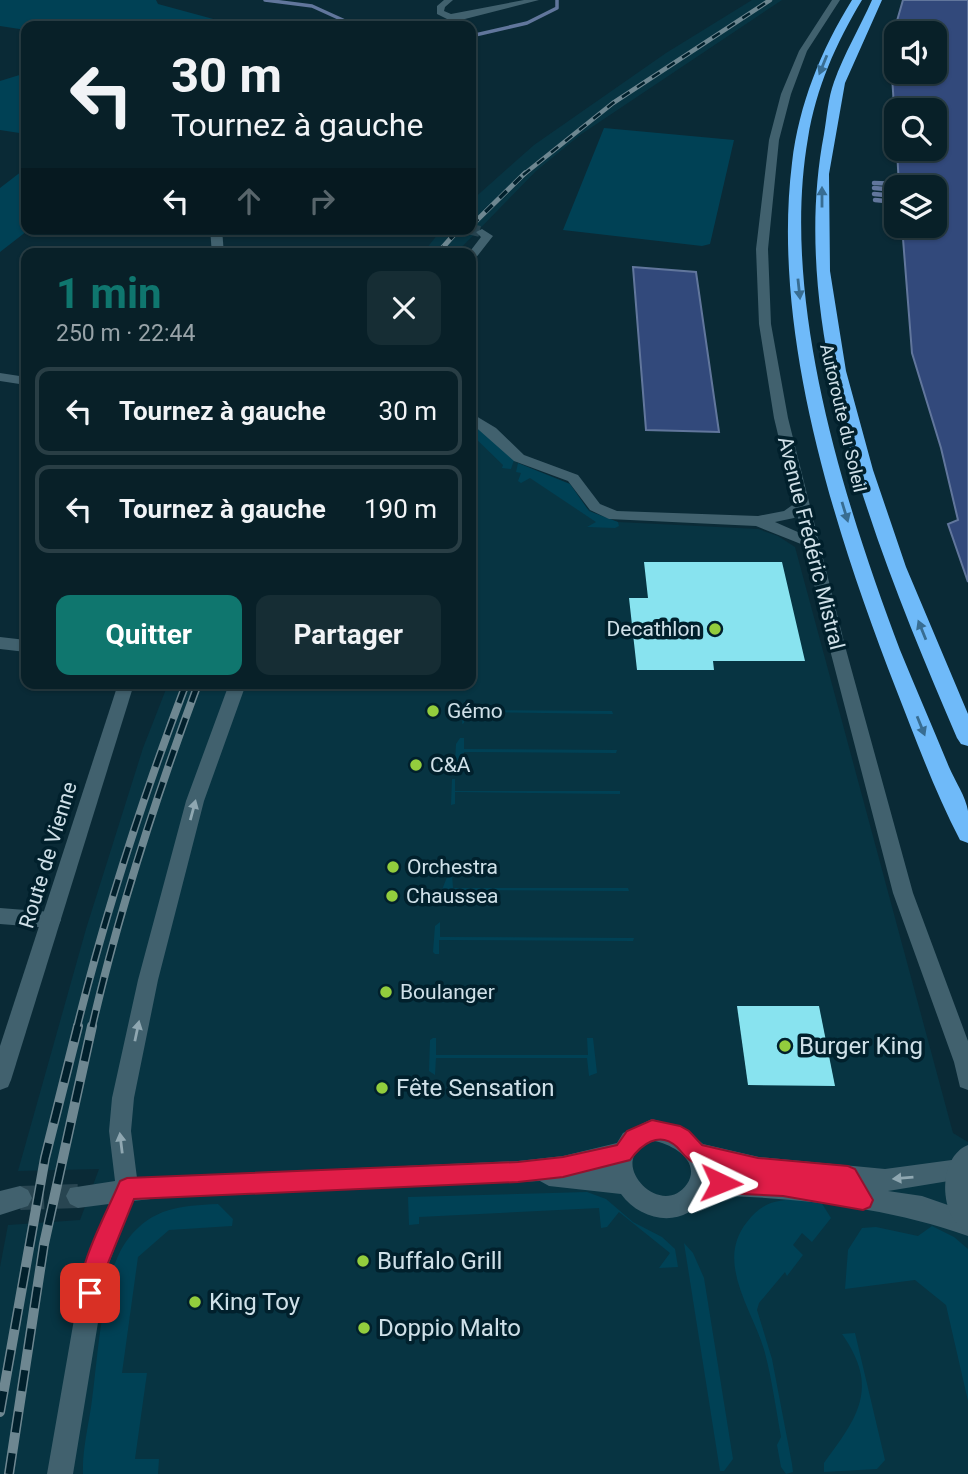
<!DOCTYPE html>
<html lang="fr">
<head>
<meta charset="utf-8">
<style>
  :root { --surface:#082028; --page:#162d34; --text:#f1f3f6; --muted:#98a3a8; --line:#293e45; --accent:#0f766e }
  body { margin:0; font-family:Roboto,sans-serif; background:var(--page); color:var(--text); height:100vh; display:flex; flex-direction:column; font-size:26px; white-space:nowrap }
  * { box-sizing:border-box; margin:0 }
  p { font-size:23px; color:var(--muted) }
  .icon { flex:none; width:38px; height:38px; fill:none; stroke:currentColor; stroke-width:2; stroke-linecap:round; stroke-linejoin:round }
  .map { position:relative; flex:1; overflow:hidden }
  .side { position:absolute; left:21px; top:248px; width:455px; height:441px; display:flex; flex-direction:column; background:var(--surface); border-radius:14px; box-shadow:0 2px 5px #0004,0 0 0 2px var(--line) }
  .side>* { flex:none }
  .top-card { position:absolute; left:21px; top:21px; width:455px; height:214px; border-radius:14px; box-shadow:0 2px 5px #0004,0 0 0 2px var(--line); background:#082028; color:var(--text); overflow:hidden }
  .tools { position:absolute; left:884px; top:21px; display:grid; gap:14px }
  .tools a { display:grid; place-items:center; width:63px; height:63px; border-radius:14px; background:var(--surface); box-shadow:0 2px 5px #0004,0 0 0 2px var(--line); font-size:35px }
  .pin { position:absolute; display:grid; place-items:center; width:60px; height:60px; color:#fff; margin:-30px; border-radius:14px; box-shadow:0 4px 10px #0006 }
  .me { position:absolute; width:77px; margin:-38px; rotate:92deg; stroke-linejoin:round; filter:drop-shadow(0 0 5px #0008) }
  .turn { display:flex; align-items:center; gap:24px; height:147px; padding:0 35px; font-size:32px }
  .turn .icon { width:91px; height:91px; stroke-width:2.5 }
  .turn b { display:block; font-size:49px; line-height:60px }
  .lanes { display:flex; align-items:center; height:66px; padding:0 35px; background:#0003; justify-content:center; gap:35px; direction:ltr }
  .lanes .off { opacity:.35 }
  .round { display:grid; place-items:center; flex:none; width:74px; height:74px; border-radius:14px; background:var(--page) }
  .overview { display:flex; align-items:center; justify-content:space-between; height:119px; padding:0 35px }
  h1 { font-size:42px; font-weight:700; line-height:52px; color:var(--accent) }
  .button { display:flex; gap:14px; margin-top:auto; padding:14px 35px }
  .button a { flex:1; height:80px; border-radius:14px; background:var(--accent); color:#fff; font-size:28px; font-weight:700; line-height:80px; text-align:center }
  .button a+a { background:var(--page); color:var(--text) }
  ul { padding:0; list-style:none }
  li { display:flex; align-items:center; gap:21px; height:88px; margin:0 14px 10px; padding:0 21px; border:4px solid var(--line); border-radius:14px }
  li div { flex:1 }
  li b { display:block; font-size:26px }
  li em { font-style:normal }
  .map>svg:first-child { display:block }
  .built { fill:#073442 }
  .green { fill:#004155 }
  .water { fill:#32497b; stroke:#61769c; stroke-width:2; fill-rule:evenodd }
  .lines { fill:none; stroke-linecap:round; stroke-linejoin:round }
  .stream-far1 { stroke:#61769c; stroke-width:3.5 }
  .stream { stroke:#61769c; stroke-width:4.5 }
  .building { fill:#88e3ef }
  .street-tunnel-far1 { stroke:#284551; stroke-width:11; stroke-dasharray:11 6; stroke-linecap:butt }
  .street-tunnel { stroke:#284551; stroke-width:24; stroke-dasharray:24 12; stroke-linecap:butt }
  .street { fill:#41616e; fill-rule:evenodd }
  .secondary { fill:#41616e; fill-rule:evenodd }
  .highway { fill:#6fbaf9; fill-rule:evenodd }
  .rail-far3-casing { stroke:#6e8791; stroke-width:4.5 }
  .rail-far2-casing { stroke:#6e8791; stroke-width:5 }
  .rail-far1-casing { stroke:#6e8791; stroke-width:8 }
  .rail-casing { stroke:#6e8791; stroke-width:10 }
  .rail-far3 { stroke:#01202c; stroke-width:2.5; stroke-dasharray:9; stroke-linecap:butt }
  .rail-far2 { stroke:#01202c; stroke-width:3.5; stroke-dasharray:10; stroke-linecap:butt }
  .rail-far1 { stroke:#01202c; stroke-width:5; stroke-dasharray:17; stroke-linecap:butt }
  .rail { stroke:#01202c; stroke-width:7; stroke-dasharray:21; stroke-linecap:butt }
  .oneway { fill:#386d92 }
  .oneway2 { fill:#8fa7b1 }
  .route { fill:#e11d48; stroke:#92132f; stroke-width:2 }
  .poi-dot { fill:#93cd3d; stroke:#01202c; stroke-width:2.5 }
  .labels { text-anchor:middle; stroke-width:7; stroke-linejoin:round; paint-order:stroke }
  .far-street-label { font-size:18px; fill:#cfe0e8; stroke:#01202c }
  .street-label { font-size:21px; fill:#cfe0e8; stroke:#01202c }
  .poi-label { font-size:21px; fill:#cfe0e8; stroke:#01202c; text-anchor:start }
  .near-poi-label { font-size:24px; fill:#cfe0e8; stroke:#01202c; text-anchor:start }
</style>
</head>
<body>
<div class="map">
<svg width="968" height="1474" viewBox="0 0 968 1474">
  <rect width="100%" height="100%" fill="#0a2a36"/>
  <g class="built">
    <path d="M 752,0 L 782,0 L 580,135 L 536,171 L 455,254 L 422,254 L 442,229 L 471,229 L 471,201 L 534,145 L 666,53 Z"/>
    <path d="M 471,420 L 520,465 L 570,484 L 584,506 L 599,517 L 618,522 L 758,529 L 778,536 L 795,547 L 953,1133 L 968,1142 L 968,1474 L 0,1474 L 0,1267 L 8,1225 L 80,1220 L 99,1169 L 18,1171 L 86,929 L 143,748 L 168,684 L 471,684 Z"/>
  </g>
  <g class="green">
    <path d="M 0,0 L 156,0 L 158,4 L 239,26 L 26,26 L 26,30 L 0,26 Z"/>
    <path d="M 26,73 L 26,134 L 0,130 L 0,81 Z"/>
    <path d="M 604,128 L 734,140 L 710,244 L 702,246 L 563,230 Z"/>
    <path d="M 26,168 L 26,229 L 73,229 L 27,231 L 0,252 L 0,188 Z"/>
    <path d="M 471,420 L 514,460 L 511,469 L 502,468 L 503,465 L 471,434 Z"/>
    <path d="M 518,463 L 570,484 L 589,511 L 618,522 L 619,526 L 615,528 L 587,527 L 596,522 L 530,478 L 521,483 L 518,481 L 521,473 L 516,472 Z"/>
    <path d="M 467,700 L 470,700 L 470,710 L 612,711 L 613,714 L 465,712 L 464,723 L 462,724 L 464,701 Z"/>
    <path d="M 460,738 L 464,738 L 464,749 L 617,750 L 616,753 L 464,752 L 463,763 L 455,763 L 456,744 Z"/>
    <path d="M 452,779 L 455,779 L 455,791 L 620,791 L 620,794 L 455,792 L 455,804 L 451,805 Z"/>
    <path d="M 452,874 L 453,888 L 628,888 L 629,891 L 446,890 L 445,904 L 441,904 L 438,900 L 447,877 Z"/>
    <path d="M 440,922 L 440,937 L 634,938 L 633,941 L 439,940 L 439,954 L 435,954 L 433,952 L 435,926 Z"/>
    <path d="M 433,1038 L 436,1038 L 436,1055 L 588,1055 L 587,1038 L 593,1038 L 597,1073 L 589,1076 L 587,1058 L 436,1058 L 435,1075 L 429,1071 L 430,1040 Z"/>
    <path d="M 587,1192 L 606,1199 L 633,1222 L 662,1237 L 675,1249 L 678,1267 L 659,1268 L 670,1253 L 619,1212 L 607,1227 L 601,1228 L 599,1208 L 419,1217 L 419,1224 L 409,1225 L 408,1197 Z"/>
    <path d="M 803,1199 L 821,1202 L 831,1218 L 812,1242 L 802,1233 L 793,1245 L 803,1255 L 787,1276 L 785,1272 L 759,1303 L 757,1310 L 772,1359 L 792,1464 L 793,1472 L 786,1474 L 781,1467 L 777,1445 L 781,1437 C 776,1409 772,1380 765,1353 C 754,1311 714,1263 747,1222 C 764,1200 778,1200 803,1199 Z"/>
    <path d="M 218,1204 L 233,1219 L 232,1226 L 169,1230 L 138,1257 L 122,1373 L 147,1373 L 135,1459 L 159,1459 L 158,1474 L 83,1474 C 82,1450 89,1424 92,1400 C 98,1358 102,1271 128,1239 C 153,1207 181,1206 218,1204 Z"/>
    <path d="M 932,1226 L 954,1237 L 968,1249 L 968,1401 L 946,1305 L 915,1280 L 845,1289 L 848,1250 L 862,1228 L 876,1227 L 918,1236 Z"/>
    <path d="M 684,1243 L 693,1253 L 704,1278 L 733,1459 L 724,1471 L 720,1471 Z"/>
    <path d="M 855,1333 L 885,1460 L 877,1469 L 824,1472 L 824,1463 C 858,1417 880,1388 842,1334 Z"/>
  </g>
  <g class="water">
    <path d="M 903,0 L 968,0 L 968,582 L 948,524 L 958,520 L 941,448 L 912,353 L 902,226 L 934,226 L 934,187 L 899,187 L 897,149 L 934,149 L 934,110 L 896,110 L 896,137 L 890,45 ZM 896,33 L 934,33 L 934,72 L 896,72 Z"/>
    <path d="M 633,267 L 696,272 L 719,432 L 646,430 Z"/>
  </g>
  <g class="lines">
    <g class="stream-far1">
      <path d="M 265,0 L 312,6 L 356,26"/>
      <path d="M 471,36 L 527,23 L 557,8 L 557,0"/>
    </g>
    <g class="stream">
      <path d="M 874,183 L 899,184"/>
      <path d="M 874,188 L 896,190"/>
      <path d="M 874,194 L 896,196"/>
      <path d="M 875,200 L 896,202"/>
    </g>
  </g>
  <g class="building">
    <path d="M 644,562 L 782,562 L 805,661 L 713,661 L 714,670 L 637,670 L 629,598 L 648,598 Z"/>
    <path d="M 737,1006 L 819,1006 L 835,1086 L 748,1085 Z"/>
  </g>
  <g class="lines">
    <path class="street-tunnel-far1" d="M 469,229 L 482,232"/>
    <path class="street-tunnel" d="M 20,1198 L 78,1196"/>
    <g class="street">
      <path d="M 212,229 L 285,229 L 280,232 L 216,234 L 212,233 Z"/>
      <path d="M 482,229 L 493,236 L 475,259 L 471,260 L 471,254 L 468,254 L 481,237 L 476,232 Z"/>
      <path d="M 0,373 L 26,377 L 26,385 L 0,381 Z"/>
      <path d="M 471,413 L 496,428 L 524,455 L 578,475 L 600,504 L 617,511 L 758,516 L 784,511 L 801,499 L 808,503 L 794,518 L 775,522 L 816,540 L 819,543 L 811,548 L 756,526 L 609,519 L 590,510 L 568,481 L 514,461 L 471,423 Z"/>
      <path d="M 0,637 L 26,640 L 26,652 L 0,649 Z"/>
      <path d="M 229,684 L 246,684 L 204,801 L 158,980 L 134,1098 L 131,1131 L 137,1178 L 518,1161 L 563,1156 L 617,1143 L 623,1133 L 652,1119 L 684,1128 L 703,1144 L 759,1157 L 885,1169 L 959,1159 L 968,1164 L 967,1178 L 888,1191 L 922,1196 L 968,1212 L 968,1236 C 884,1206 795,1198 706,1195 C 686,1229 642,1223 621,1194 L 549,1186 L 540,1181 L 169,1197 L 133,1201 L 107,1268 L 73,1474 L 47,1474 L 83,1268 L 109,1204 L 78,1208 L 70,1204 L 66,1196 L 70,1188 L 115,1181 L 109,1131 L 112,1098 L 138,980 L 186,801 ZM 654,1141 C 672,1144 702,1161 687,1184 C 663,1218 615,1171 639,1149 C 643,1145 649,1143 654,1141 ZM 713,1168 L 733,1173 L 714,1172 Z"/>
      <path d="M 0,908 L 51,912 L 58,914 L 61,920 L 58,926 L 51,928 L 0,924 Z"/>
      <path d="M 20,1186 L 28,1190 L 32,1198 L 28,1206 L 0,1215 L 0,1191 Z"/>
    </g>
    <g class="secondary">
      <path d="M 444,0 L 453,0 L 445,7 L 444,11 L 451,14 L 524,0 L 539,0 L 461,20 L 449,20 L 437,14 L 437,6 Z"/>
      <path d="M 832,0 L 840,0 L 807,51 L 791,94 L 779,140 L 768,249 L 771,324 L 788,418 L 845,646 L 913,893 L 968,1041 L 968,1090 L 960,1087 L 954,1062 L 893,893 L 829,646 L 774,418 L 759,324 L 756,249 L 769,140 L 781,94 L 799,51 Z"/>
      <path d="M 210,229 L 222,229 L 224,254 L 212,254 Z"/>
      <path d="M 118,684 L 134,684 L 11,1080 L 8,1087 L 0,1090 L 0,1046 Z"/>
      <path d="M 968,1145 L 968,1232 C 938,1219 937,1157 968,1145 Z"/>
    </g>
    <g class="highway">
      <path d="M 852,0 L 862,0 C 836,43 816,88 808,138 C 780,299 843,499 900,650 C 916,689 933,728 949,767 C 955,781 966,797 968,811 C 968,821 968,833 968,843 L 960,840 C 935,792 916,740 896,689 C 835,532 771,333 792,163 C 799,104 821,50 852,0 Z"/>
      <path d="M 872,0 L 882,0 L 845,83 L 829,174 L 830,271 L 846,371 L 873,470 L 906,567 L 968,714 L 968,746 L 961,744 L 957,738 C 880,558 786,332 824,134 C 827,117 828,98 834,82 C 844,54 860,27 872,0 Z"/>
    </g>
    <defs>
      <path id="rail-far3" d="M 523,175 L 613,103 L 770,0"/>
      <g id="rail-far2">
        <path d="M 471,226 L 525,173"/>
        <path d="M 437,254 L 459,229"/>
      </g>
      <g id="rail-far1">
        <path d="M 77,1027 C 106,910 143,797 186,684"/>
        <path d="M 92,1027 C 119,910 156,797 198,684"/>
      </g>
      <g id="rail">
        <path d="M 0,1412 L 45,1158 L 78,1026"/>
        <path d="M 9,1474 L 44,1244 L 92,1026"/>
      </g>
    </defs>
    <use href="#rail-far3" class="rail-far3-casing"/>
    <use href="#rail-far2" class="rail-far2-casing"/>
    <use href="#rail-far1" class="rail-far1-casing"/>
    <use href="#rail" class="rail-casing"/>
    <use href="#rail-far3" class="rail-far3"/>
    <use href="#rail-far2" class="rail-far2"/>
    <use href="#rail-far1" class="rail-far1"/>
    <use href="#rail" class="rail"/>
  </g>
  <defs><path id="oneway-solid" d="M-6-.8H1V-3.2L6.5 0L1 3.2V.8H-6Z" transform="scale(1.75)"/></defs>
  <g class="oneway">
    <use href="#oneway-solid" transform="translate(823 65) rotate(112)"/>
    <use href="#oneway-solid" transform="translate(822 197) rotate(-90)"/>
    <use href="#oneway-solid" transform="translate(799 289) rotate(84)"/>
    <use href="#oneway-solid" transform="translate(845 512) rotate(73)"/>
    <use href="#oneway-solid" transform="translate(922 630) rotate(-112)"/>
    <use href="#oneway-solid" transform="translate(921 726) rotate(68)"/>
  </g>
  <g class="oneway2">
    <use href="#oneway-solid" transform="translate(193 810) rotate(-75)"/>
    <use href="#oneway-solid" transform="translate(137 1031) rotate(-78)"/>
    <use href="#oneway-solid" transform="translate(121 1143) rotate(-97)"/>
    <use href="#oneway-solid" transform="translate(903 1178) rotate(175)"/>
  </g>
  <path class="route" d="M 652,1120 L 680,1126 L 689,1131 L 702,1145 L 758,1158 L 848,1166 L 855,1169 L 873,1200 L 870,1207 L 863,1210 L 783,1196 L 721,1193 L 714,1190 L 711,1183 L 714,1176 L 721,1173 L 737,1173 C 723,1170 706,1168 693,1162 C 686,1159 682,1152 677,1147 C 659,1130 641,1145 630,1160 L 563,1177 L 518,1182 L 134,1199 L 106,1268 L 98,1301 L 90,1304 L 82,1301 C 72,1276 106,1214 117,1188 L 120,1181 L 127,1178 L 518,1162 L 563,1157 L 617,1145 L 627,1131 Z"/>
  <g class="poi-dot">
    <circle cx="715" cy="629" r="7"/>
    <circle cx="433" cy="711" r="7"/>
    <circle cx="416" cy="765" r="7"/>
    <circle cx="393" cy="867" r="7"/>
    <circle cx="392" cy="896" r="7"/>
    <circle cx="386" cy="992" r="7"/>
    <circle cx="785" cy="1046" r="7"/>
    <circle cx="382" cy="1088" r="7"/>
    <circle cx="363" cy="1261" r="7"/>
    <circle cx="195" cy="1302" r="7"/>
    <circle cx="364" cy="1328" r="7"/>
  </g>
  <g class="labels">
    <g class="far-street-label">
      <text transform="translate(843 418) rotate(77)" y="6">Autoroute du Soleil</text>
    </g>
    <g class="street-label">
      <text transform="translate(811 543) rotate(76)" y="7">Avenue Frédéric Mistral</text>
      <text transform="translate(48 855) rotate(-73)" y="7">Route de Vienne</text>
    </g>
    <g class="poi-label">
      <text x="701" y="636" text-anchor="end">Decathlon</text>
      <text x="447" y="718">Gémo</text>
      <text x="430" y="772">C&amp;A</text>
      <text x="407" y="874">Orchestra</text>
      <text x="406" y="903">Chaussea</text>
      <text x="400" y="999">Boulanger</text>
    </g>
    <g class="near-poi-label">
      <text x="799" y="1054">Burger King</text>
      <text x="396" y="1096">Fête Sensation</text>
      <text x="377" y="1269">Buffalo Grill</text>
      <text x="209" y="1310">King Toy</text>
      <text x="378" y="1336">Doppio Malto</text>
    </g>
  </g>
</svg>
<div class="tools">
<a><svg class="icon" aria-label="sound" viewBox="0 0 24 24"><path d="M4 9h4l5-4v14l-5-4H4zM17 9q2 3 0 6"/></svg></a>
<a><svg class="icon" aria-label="search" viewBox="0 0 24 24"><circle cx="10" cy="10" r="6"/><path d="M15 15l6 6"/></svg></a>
<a><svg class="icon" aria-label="layers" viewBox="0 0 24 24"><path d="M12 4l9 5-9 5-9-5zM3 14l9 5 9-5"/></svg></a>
</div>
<div class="pin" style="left:90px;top:1293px;background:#d93025"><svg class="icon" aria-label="arrive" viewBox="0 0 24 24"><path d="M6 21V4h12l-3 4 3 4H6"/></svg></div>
<svg class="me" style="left:721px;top:1183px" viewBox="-20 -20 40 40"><path d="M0-17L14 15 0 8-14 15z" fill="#e11d48" stroke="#fff" stroke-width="4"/></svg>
<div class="top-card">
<div class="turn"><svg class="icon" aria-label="left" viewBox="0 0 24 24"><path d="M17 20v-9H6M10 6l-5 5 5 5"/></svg><div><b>30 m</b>Tournez à gauche</div></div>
<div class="lanes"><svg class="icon" aria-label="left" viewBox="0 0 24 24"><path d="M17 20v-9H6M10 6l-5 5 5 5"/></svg><svg class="icon off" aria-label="ahead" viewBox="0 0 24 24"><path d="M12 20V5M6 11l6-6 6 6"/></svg><svg class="icon off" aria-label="right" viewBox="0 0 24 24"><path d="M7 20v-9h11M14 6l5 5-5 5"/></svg></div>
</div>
<section class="side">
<div class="overview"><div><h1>1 min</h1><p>250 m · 22:44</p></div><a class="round"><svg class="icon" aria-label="close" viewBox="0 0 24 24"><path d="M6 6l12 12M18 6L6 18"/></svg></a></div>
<ul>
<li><svg class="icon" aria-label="left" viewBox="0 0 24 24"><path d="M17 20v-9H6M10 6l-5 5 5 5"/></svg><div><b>Tournez à gauche</b></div><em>30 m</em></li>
<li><svg class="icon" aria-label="left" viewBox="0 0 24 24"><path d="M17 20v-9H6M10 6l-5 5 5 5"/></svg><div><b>Tournez à gauche</b></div><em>190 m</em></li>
</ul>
<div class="button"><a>Quitter</a><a>Partager</a></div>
</section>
</div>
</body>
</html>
